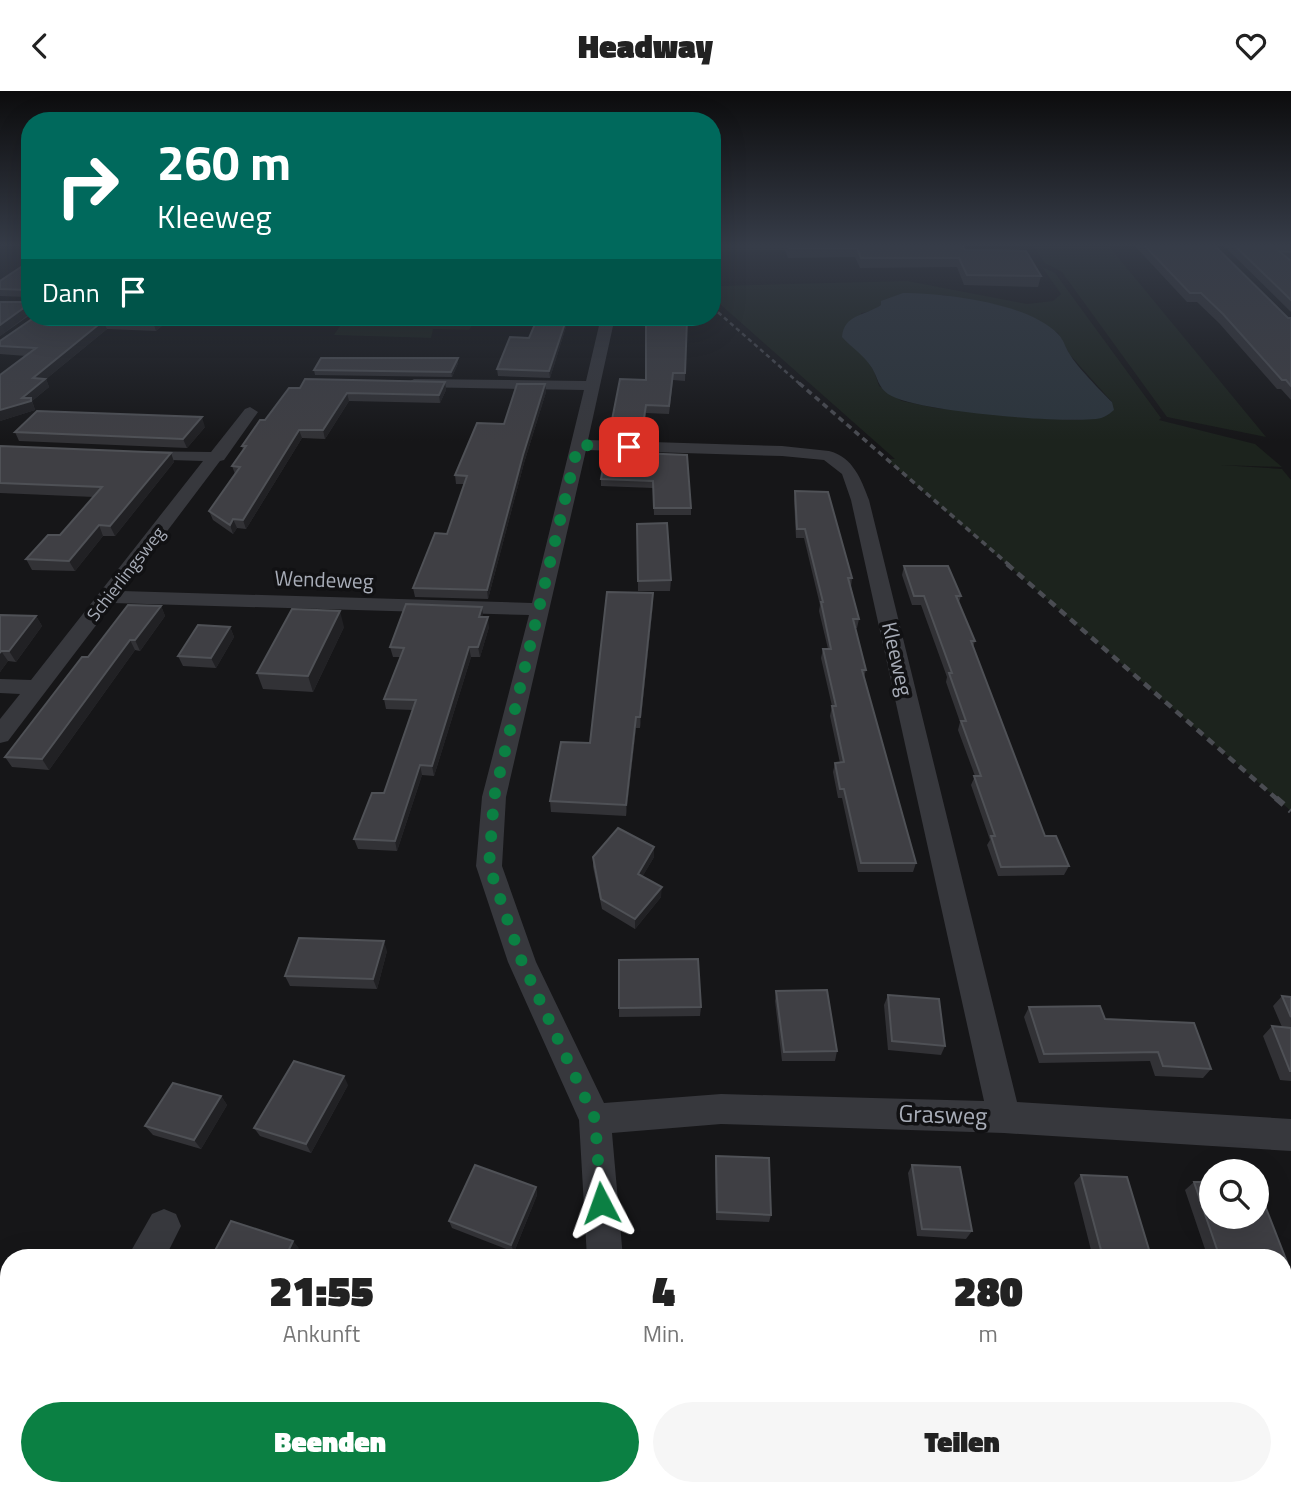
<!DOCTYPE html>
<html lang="de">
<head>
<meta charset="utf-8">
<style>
  :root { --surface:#fff; --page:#f6f6f6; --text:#222; --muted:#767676; --accent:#0b8043 }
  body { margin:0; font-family:"Titillium Web",sans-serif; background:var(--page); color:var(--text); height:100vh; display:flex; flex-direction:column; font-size:26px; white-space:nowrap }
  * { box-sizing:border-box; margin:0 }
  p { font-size:23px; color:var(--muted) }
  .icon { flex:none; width:38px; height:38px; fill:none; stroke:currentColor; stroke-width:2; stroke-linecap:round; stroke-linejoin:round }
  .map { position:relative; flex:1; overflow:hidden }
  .panel { position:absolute; left:0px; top:1158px; width:1292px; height:247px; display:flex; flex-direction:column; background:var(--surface); border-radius:28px 28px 0 0; box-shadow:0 7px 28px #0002 }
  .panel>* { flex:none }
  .top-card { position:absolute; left:21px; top:21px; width:700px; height:214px; border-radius:28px; box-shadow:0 7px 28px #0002; background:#00695c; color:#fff; overflow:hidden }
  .buttons { position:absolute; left:1199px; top:1068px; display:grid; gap:14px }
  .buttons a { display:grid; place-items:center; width:70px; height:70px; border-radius:50%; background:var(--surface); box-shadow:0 7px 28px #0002; font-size:35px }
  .pin { position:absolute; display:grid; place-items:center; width:60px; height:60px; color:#fff; margin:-30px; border-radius:14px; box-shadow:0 4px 10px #0006 }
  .me { position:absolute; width:77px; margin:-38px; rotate:356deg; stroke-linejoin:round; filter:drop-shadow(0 0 5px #0008) }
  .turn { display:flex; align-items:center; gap:24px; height:147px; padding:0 21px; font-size:32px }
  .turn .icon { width:91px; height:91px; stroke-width:2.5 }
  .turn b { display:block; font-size:49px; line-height:60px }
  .then { display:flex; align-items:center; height:66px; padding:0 21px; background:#0003; gap:14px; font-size:26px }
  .eta { display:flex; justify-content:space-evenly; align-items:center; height:119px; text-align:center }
  .eta b { font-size:42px; font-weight:800; line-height:49px }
  .button { display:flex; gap:14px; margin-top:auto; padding:14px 21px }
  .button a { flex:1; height:80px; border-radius:42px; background:var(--accent); color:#fff; font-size:28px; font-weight:800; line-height:80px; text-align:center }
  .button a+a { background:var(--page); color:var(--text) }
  header { display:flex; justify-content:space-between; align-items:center; height:91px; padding:0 21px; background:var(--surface); font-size:32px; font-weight:800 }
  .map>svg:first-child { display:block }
  .green { fill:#1c231d; fill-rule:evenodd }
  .water { fill:#2c353c }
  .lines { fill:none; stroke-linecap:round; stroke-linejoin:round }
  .minor { fill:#37383d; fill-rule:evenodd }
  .rail-far3 { stroke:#4a4c52; stroke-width:2.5; stroke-dasharray:4.5 3.5; stroke-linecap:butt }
  .rail-far2 { stroke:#4a4c52; stroke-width:3.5; stroke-dasharray:6 4.5; stroke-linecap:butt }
  .rail-far1 { stroke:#4a4c52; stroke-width:4.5; stroke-dasharray:8 6; stroke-linecap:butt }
  .rail { stroke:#4a4c52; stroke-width:6; stroke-dasharray:10 8; stroke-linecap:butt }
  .wall { fill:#323236 }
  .shaded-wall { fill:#212124 }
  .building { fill:#3f3f44; stroke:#4f5156; stroke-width:2 }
  .route { stroke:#0b8043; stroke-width:12; stroke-dasharray:0 21.6 }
  .labels { text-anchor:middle; stroke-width:7; stroke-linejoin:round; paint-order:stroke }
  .far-street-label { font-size:18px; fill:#a8adb8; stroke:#111113 }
  .street-label { font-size:21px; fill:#a8adb8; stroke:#111113 }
  .near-street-label { font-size:24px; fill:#a8adb8; stroke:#111113 }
</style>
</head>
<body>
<header><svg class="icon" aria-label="back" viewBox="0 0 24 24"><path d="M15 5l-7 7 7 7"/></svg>Headway<svg class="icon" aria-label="heart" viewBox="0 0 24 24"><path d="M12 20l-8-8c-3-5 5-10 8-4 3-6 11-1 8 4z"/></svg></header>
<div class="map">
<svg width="1291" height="1404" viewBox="0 0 1291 1404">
  <rect width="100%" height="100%" fill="#161618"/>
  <g class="green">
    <path d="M 1032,153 L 1107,153 L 1266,346 L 1167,326 L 1062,181 L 1045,172 Z"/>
    <path d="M 1042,176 L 1055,182 L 1161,327 L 1159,329 L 1255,353 L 1282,376 L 1220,374 L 1282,378 L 1291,389 L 1291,720 L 886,368 L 895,368 L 712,206 L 712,197 L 717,195 L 907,190 L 1027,213 L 1053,210 L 1061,203 ZM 944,204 L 1011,219 L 1047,235 L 1058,242 L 1070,264 L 1112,311 L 1052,328 L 936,317 L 902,310 L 879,295 L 874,280 L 863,263 L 861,222 L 873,220 L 881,214 Z"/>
    <path d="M 346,226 L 478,226 L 469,239 L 433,238 L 431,247 L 334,244 Z"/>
  </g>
  <path class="water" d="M 903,202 C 944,202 1029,212 1058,243 C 1064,249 1065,256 1069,262 C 1077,276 1100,299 1112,311 L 1114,319 C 1108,324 1104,327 1096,328 C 1061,332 915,321 888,303 C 878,296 878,287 872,277 C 864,264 852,257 842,246 C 844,223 865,225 881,214 L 881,210 Z"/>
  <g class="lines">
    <g class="minor">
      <path d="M 601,226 L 615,226 L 588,349 L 782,355 L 829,360 C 853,366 861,388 869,409 L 1017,1011 L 1291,1028 L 1291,1060 L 1004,1042 L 721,1033 L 612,1042 L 623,1167 L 587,1167 L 579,1029 L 508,871 L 476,775 L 482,706 L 529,524 L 113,512 L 8,650 L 0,652 L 0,628 L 20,603 L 0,602 L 0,588 L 31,589 L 203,370 L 138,368 L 132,366 L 130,363 L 132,360 L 211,361 L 245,318 L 250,316 L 258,321 L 224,369 L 220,370 L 122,500 L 532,512 L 584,299 L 414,296 L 407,292 L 414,288 L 586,290 ZM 586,359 L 782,365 L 824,369 L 842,383 L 851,409 L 984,1010 L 721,1003 L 604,1012 L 536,871 L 502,775 L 506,706 Z"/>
      <path d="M 164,1118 L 176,1123 L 181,1135 L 165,1167 L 127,1167 L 152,1123 Z"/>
      <path d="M 9,1376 L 9,1396 L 30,1396 L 27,1404 L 0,1404 L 0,1380 Z"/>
      <path d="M 552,1396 L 594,1396 L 593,1404 L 551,1404 Z"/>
    </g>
    <path class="rail-far3" d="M 712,216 L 801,294"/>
    <path class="rail-far2" d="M 799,292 L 1009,474"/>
    <path class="rail-far1" d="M 1007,473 L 1278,709"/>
    <path class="rail" d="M 1276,707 L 1291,720"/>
  </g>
  <g class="wall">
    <path d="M 712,153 L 962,153 L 965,159 L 1041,185 L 1038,196 L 964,194 L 957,176 L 860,177 L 855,166 L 788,167 L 785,159 L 712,159 Z"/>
    <path d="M 1133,153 L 1213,153 L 1288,227 L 1291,227 L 1291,309 L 1281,298 L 1277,298 L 1219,232 L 1197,211 L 1187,211 Z"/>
    <path d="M 1222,153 L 1291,153 L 1291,169 L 1289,169 L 1291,170 L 1291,221 Z"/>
    <path d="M 30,170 L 30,224 L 0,245 L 0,211 L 28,211 L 29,206 L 0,205 L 0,190 Z"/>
    <path d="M 35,226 L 172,226 L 156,240 L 107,238 L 46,288 L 49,296 L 32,310 L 35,319 L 0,330 L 0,284 L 26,265 L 0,263 L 0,250 Z"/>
    <path d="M 538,226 L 569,226 L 550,287 L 498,285 L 497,278 L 529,247 Z"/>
    <path d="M 683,229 L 687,229 L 685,290 L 673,289 L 669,323 L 646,322 L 642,348 L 611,347 L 610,339 L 646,289 Z"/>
    <path d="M 458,267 L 458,272 L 452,286 L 315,284 L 314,279 Z"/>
    <path d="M 445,291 L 446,299 L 440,312 L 349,310 L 325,348 L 302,347 L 246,438 L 237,437 L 233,443 L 213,429 L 209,420 L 235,383 L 232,375 L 243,359 L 242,355 L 265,329 L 300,297 Z"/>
    <path d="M 545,293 L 546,301 L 524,372 L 488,508 L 415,506 L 413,497 L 447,443 L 465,393 L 456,393 L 455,384 L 504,333 Z"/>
    <path d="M 205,336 L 187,357 L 19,350 L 15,341 Z"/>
    <path d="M 0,355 L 171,362 L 174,371 L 115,445 L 103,445 L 75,480 L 32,479 L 26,468 L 60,444 L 94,406 L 0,402 Z"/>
    <path d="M 639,357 L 639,362 L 691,417 L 691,424 L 654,424 L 653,397 L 601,395 L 601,388 Z"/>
    <path d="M 795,400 L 852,487 L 851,496 L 859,528 L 857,537 L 855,537 L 866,579 L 864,586 L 916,772 L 913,781 L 858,781 L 842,707 L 838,707 L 833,681 L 835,672 L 840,672 L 830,625 L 832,615 L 821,567 L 823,558 L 828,558 L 819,520 L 820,514 L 804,447 L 796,447 L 794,409 Z"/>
    <path d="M 637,433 L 671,489 L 670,500 L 638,500 Z"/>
    <path d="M 904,475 L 961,505 L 959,511 L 975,550 L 973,556 L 1045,745 L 1069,775 L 1064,784 L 998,785 L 987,754 L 990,749 L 971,694 L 975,685 L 958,639 L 960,631 L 946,591 L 947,586 L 921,514 L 912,514 L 902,484 Z"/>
    <path d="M 653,502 L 653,513 L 640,637 L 636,637 L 626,725 L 551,721 L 550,710 L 590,652 Z"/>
    <path d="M 161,515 L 165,525 L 140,560 L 135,559 L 49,679 L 12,676 L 5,666 L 88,566 Z"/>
    <path d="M 0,524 L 36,525 L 42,535 L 16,571 L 8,570 L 0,581 Z"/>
    <path d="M 483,525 L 489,536 L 480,566 L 471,566 L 434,685 L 422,684 L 397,760 L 358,758 L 354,748 L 384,702 L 413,619 L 386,618 L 384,608 L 400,566 L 393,566 L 390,556 Z"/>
    <path d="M 230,536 L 234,546 L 216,577 L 183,575 L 178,565 Z"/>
    <path d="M 344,536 L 313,601 L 263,598 L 257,582 Z"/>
    <path d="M 593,766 L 654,766 L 642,786 L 661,806 L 635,838 L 602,818 L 593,776 Z"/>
    <path d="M 387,860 L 377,898 L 290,895 L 285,885 Z"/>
    <path d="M 619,869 L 701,916 L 700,925 L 619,926 Z"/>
    <path d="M 776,900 L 837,960 L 835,970 L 782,970 L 775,910 Z"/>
    <path d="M 888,904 L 945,955 L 941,964 L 888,959 L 884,914 Z"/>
    <path d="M 1282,905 L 1291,906 L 1291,990 L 1280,989 L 1263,945 L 1272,935 L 1282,936 L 1273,915 Z"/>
    <path d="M 1029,916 L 1105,928 L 1211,978 L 1203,987 L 1155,985 L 1150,970 L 1039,972 L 1024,926 Z"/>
    <path d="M 348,994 L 311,1062 L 260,1045 L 254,1037 Z"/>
    <path d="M 221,1005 L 227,1014 L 201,1058 L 153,1044 L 145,1035 Z"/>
    <path d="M 716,1065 L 771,1124 L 769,1131 L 716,1129 L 715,1073 Z"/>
    <path d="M 912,1074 L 972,1140 L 966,1148 L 917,1145 L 908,1082 Z"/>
    <path d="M 1081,1084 L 1150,1162 L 1143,1167 L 1093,1167 L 1074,1092 Z"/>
    <path d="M 1194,1091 L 1287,1171 L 1283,1173 L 1283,1167 L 1208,1167 L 1185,1099 Z"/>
    <path d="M 536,1096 L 537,1104 L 514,1161 L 452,1137 L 449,1130 Z"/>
    <path d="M 1257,1396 L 1283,1396 L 1291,1404 L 1259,1404 Z"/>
  </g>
  <g class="shaded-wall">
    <path d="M 25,216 L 28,224 L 0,245 L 0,234 Z"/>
    <path d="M 160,226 L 172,226 L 156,240 L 153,231 Z"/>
    <path d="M 567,226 L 569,226 L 550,287 L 549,280 Z"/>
    <path d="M 103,230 L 107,238 L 46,288 L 49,296 L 32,310 L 35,319 L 0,330 L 0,319 L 22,307 L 33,287 Z"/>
    <path d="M 458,267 L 458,272 L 452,286 L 451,281 Z"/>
    <path d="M 445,291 L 446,299 L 440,312 L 439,304 Z"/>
    <path d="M 545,293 L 546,301 L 524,372 L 488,508 L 487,499 L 523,364 Z"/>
    <path d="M 347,302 L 349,310 L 325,348 L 323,339 Z"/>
    <path d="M 646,314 L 646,322 L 642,348 L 642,340 Z"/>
    <path d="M 202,326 L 205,336 L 187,357 L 183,348 Z"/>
    <path d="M 299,339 L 302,347 L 246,438 L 243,429 Z"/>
    <path d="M 171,362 L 174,371 L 115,445 L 110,435 Z"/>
    <path d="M 233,428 L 237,437 L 233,443 L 230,434 Z"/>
    <path d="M 99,434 L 103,445 L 75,480 L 69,470 Z"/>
    <path d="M 653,502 L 653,513 L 640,637 L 640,626 Z"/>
    <path d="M 161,515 L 165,525 L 140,560 L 135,549 Z"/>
    <path d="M 482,516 L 483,525 L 481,536 L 479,526 Z"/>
    <path d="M 340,520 L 344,536 L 313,601 L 308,585 Z"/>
    <path d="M 36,525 L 42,535 L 16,571 L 9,560 Z"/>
    <path d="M 488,526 L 489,536 L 480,566 L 478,556 Z"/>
    <path d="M 230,536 L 234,546 L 216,577 L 211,567 Z"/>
    <path d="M 130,549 L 135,559 L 49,679 L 42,668 Z"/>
    <path d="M 469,556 L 471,566 L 434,685 L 432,675 Z"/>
    <path d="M 1,560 L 8,570 L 0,581 L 0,562 Z"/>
    <path d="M 636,626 L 636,637 L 626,725 L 626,714 Z"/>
    <path d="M 420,674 L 422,684 L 397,760 L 395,750 Z"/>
    <path d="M 654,756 L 654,766 L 638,793 L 638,783 Z"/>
    <path d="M 662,796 L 661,806 L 635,838 L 635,828 Z"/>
    <path d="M 384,850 L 387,860 L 377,898 L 373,888 Z"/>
    <path d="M 344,985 L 348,994 L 311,1062 L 306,1053 Z"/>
    <path d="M 221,1005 L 227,1014 L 201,1058 L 194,1049 Z"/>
    <path d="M 536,1096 L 537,1104 L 514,1161 L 511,1154 Z"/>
    <path d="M 293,1150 L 299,1157 L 294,1167 L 285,1167 Z"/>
    <path d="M 0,1293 L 4,1295 L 0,1302 Z"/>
    <path d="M 152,1396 L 164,1396 L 160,1404 L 149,1404 Z"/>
  </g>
  <g class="building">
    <path d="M 787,153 L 962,153 L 965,159 L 1026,160 L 1041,185 L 967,184 L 959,167 L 861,167 L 857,157 L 789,157 Z"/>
    <path d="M 1143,153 L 1213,153 L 1288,227 L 1291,227 L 1291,295 L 1286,289 L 1282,289 L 1223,223 L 1201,202 L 1190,202 Z"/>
    <path d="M 1233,153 L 1291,153 L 1291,161 L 1279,160 L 1291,170 L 1291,209 Z"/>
    <path d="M 30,170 L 30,216 L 25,216 L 0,234 L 0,211 L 28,211 L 29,201 L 27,199 L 0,198 L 0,190 Z"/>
    <path d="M 35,226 L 160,226 L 153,231 L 103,230 L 33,287 L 45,288 L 22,307 L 31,307 L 31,310 L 0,319 L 0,284 L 36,257 L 0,255 L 0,250 Z"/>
    <path d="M 538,226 L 567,226 L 549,280 L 497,278 L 510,246 L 529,247 Z"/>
    <path d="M 682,226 L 683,229 L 687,229 L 685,282 L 673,282 L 669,315 L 646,314 L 642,340 L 610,339 L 620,288 L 646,289 L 646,227 Z"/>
    <path d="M 321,267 L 458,267 L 451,281 L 314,279 Z"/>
    <path d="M 305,288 L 445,291 L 439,304 L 347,302 L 323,339 L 299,339 L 243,429 L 233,428 L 230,434 L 209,420 L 240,376 L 232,375 L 246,355 L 242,355 L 260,329 L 265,329 L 289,297 L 300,297 Z"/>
    <path d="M 517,293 L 545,293 L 523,364 L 487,499 L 413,497 L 435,442 L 447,443 L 467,385 L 455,384 L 477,332 L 504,333 Z"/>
    <path d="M 37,320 L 202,326 L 183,348 L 15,341 Z"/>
    <path d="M 0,355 L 171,362 L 110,435 L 99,434 L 69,470 L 26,468 L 48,444 L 60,444 L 102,396 L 0,392 Z"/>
    <path d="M 607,356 L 639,357 L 638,362 L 687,364 L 691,417 L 654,417 L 653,390 L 601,388 Z"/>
    <path d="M 795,400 L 828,401 L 852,487 L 848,487 L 859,528 L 853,528 L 866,579 L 862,579 L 916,772 L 861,772 L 844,698 L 840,698 L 835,672 L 844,671 L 832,615 L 836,615 L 823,558 L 831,558 L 821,511 L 823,511 L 805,438 L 797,438 Z"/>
    <path d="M 667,432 L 671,489 L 638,490 L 637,433 Z"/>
    <path d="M 904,475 L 948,475 L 961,505 L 956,505 L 975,550 L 971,550 L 1045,745 L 1056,745 L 1069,775 L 1001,776 L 991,745 L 995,745 L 974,685 L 981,685 L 961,630 L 966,630 L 949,582 L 952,582 L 924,505 L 914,505 Z"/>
    <path d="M 607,501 L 653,502 L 640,626 L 636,626 L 626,714 L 550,710 L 561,651 L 590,652 Z"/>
    <path d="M 406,513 L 482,516 L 479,526 L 488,526 L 478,556 L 469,556 L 432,675 L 420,674 L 395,750 L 354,748 L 372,702 L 384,702 L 416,609 L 384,608 L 404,557 L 390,556 Z"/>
    <path d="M 128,514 L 161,515 L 135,549 L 130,549 L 42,668 L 5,666 L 82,566 L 88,566 Z"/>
    <path d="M 292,518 L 340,520 L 308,585 L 257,582 Z"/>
    <path d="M 0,524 L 36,525 L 9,560 L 1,560 L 0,562 Z"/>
    <path d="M 198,534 L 230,536 L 211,567 L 178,565 Z"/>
    <path d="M 618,737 L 654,756 L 638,783 L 662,796 L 635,828 L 601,808 L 593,766 Z"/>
    <path d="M 299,847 L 384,850 L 373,888 L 285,885 Z"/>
    <path d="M 698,868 L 701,916 L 619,917 L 619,869 Z"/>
    <path d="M 827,899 L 837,960 L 784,961 L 776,900 Z"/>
    <path d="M 888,904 L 939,908 L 945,955 L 892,950 Z"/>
    <path d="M 1282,905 L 1291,906 L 1291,926 Z"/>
    <path d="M 1100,915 L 1105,928 L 1194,932 L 1211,978 L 1163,975 L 1158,961 L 1044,963 L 1029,916 Z"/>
    <path d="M 1272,935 L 1291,937 L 1291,980 L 1290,980 Z"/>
    <path d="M 294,970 L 344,985 L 306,1053 L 254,1037 Z"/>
    <path d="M 173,992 L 221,1005 L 194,1049 L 145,1035 Z"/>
    <path d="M 716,1065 L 769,1067 L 771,1124 L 717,1121 Z"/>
    <path d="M 475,1074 L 536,1096 L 511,1154 L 449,1130 Z"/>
    <path d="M 912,1074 L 960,1076 L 972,1140 L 922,1138 Z"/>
    <path d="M 1081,1084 L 1127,1086 L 1150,1162 L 1101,1159 Z"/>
    <path d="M 1194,1091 L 1211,1091 L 1211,1125 L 1256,1125 L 1257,1094 L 1287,1171 L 1283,1170 L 1283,1167 L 1220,1167 Z"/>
    <path d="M 231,1130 L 293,1150 L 285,1167 L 211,1167 Z"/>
    <path d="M 1283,1331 L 1291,1333 L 1291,1404 L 1272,1404 L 1270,1396 L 1283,1396 Z"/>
    <path d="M 79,1396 L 152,1396 L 149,1404 L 74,1404 Z"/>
  </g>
  <linearGradient id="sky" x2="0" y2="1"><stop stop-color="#0c0c0d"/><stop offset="0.44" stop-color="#363c48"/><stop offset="1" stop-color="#363c48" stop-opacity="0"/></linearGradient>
  <rect width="1291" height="350" fill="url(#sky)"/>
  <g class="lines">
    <path class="route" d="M 601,1112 L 595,1028 L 522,871 L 489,775 L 494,706 L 578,354 L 629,356"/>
  </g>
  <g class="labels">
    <g class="far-street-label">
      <text transform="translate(126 483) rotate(-52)" y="6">Schierlingsweg</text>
    </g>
    <g class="street-label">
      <text transform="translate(324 489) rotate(2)" y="7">Wendeweg</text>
      <text transform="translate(897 568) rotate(77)" y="7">Kleeweg</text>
    </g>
    <g class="near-street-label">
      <text transform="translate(943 1024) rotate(2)" y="8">Grasweg</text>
    </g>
  </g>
</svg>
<div class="buttons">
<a><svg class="icon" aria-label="search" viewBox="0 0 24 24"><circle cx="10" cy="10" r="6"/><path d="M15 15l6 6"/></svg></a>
</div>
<div class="pin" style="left:629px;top:356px;background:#d93025"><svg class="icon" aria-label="arrive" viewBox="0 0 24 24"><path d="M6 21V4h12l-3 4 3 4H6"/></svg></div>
<svg class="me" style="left:601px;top:1112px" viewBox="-20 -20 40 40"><path d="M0-17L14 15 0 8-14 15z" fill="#0b8043" stroke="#fff" stroke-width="4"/></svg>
<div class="top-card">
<div class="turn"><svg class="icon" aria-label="right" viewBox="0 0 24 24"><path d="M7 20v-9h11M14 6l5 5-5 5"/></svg><div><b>260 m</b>Kleeweg</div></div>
<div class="then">Dann<svg class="icon" aria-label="arrive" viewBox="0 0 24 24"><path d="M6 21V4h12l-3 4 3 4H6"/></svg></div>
</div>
<section class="panel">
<div class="eta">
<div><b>21:55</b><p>Ankunft</p></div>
<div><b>4</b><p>Min.</p></div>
<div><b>280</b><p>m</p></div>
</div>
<div class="button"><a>Beenden</a><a>Teilen</a></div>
</section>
</div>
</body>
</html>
